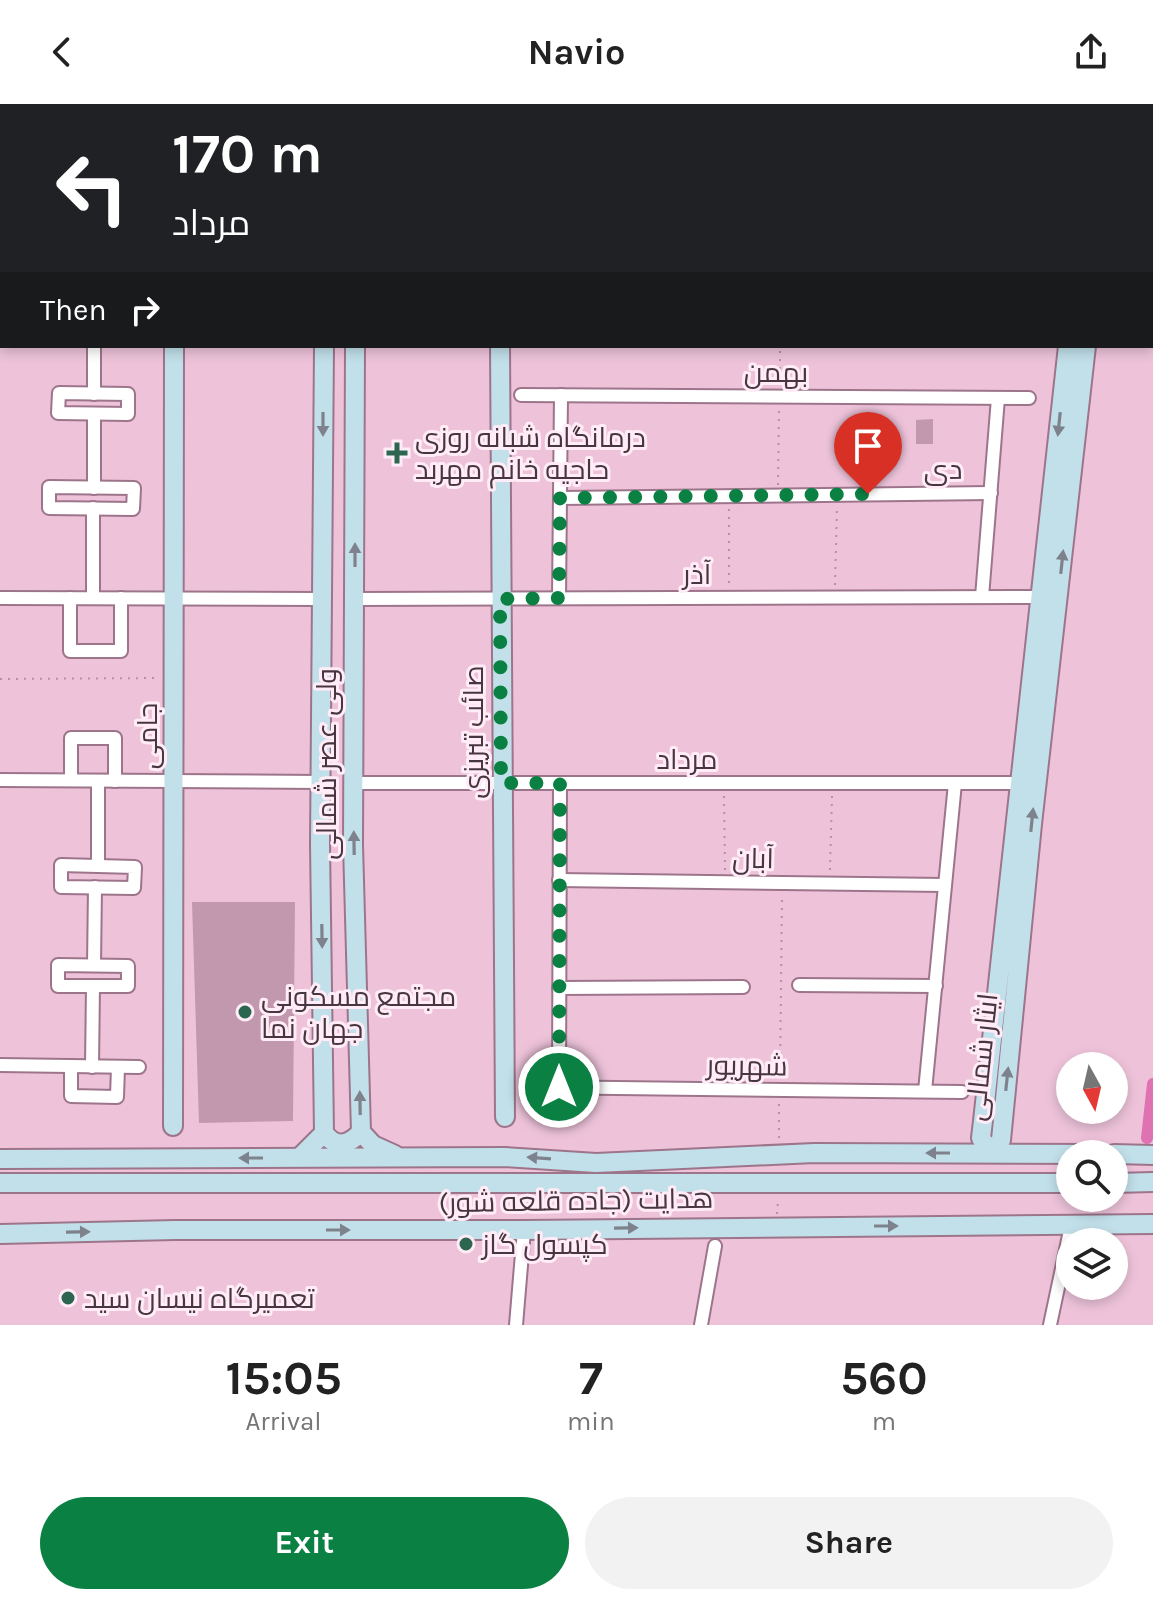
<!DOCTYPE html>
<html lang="en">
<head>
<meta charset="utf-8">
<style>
  :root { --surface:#fff; --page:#f2f2f2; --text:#222; --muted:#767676; --accent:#0b8043 }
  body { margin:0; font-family:Karla,Cairo,sans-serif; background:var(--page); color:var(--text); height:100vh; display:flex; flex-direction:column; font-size:30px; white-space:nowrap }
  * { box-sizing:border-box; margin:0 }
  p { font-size:26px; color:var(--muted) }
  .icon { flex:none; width:44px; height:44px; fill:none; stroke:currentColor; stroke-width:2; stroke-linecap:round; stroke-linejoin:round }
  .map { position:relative; height:1221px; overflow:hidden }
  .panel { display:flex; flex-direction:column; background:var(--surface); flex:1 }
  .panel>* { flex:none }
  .guide { position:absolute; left:0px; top:0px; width:1154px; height:244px; box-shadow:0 4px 12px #0003; background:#202124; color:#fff; overflow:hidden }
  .needle { width:52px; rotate:172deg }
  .fabs { position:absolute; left:1056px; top:948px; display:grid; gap:16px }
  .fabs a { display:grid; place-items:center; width:72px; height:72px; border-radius:50%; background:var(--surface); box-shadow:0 4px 12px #0003; font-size:40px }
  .pin { position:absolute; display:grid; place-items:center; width:68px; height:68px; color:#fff; margin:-82px -34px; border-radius:50% 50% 50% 0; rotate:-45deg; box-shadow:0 0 8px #0007 }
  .pin .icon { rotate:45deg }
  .me { position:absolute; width:88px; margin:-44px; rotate:0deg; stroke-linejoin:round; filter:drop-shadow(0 0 6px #0008) }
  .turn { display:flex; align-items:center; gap:28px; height:168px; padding:0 40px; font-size:36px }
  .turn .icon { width:104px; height:104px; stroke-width:2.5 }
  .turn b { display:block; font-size:56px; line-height:68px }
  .then { display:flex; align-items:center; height:76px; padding:0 40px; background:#0003; gap:16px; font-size:30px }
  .eta { display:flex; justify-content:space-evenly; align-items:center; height:136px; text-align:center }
  .eta b { font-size:48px; font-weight:700; line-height:56px }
  .button { display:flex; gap:16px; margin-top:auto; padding:16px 40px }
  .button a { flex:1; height:92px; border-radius:48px; background:var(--accent); color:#fff; font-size:32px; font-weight:700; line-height:92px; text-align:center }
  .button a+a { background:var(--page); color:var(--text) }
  header { display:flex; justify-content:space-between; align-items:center; height:104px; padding:0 40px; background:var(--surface); font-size:36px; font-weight:700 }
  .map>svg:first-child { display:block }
  .green { fill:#f78d5b }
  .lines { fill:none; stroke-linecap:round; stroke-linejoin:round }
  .canal { stroke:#de72b2; stroke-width:12 }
  .building { fill:#c298af }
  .street-casing { stroke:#9d758b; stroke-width:16 }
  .secondary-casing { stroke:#9d758b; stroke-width:22 }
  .path { stroke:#b492a4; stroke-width:2; stroke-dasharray:2 6; stroke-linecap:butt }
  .street { stroke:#fff; stroke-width:12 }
  .secondary { stroke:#c2e0ea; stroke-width:18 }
  .oneway { fill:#7e828c }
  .route { stroke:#0b8043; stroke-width:14; stroke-dasharray:0 25.2 }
  .poi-dot { fill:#2d6650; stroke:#ffecf6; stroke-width:3 }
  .labels { text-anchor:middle; stroke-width:6; stroke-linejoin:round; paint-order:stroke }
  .street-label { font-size:28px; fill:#47353f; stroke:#ffecf6 }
  .poi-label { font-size:28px; fill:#47353f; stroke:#ffecf6; text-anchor:start }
</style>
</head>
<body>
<header><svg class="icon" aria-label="back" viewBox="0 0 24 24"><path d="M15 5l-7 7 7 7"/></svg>Navio<svg class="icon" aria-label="share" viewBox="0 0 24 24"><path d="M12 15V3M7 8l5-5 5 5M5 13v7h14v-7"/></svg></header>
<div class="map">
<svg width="1153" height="1221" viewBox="0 0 1153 1221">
  <rect width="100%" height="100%" fill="#eec3da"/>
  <path class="green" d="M 515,0 L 1081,0 L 515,2 Z"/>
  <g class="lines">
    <path class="canal" d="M 1147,1034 L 1153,980"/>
  </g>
  <g class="building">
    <path d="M 933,315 L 933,340 L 916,340 L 916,316 Z"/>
    <path d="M 192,798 L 295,798 L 293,1017 L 199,1019 Z"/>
  </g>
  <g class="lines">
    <defs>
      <g id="street">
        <path d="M 74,0 L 74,2"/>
        <path d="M 118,0 L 118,2"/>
        <path d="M 0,204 L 2,204"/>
        <path d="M 59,289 L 128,290 L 128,310 L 58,309 Z"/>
        <path d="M 94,290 L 94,242"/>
        <path d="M 521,291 L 1029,294"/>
        <path d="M 49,383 L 134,384 L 133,405 L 49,404 Z"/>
        <path d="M 94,384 L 94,310"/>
        <path d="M 560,394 L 991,389"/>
        <path d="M 982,493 L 998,294"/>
        <path d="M 0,494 L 322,495"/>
        <path d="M 70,494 L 70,547 L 121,547 L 121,494"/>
        <path d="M 93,494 L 93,404"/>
        <path d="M 559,494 L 561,291"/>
        <path d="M 354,495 L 1040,493"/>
        <path d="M 0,676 L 321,678"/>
        <path d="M 71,676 L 71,634 L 115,634 L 115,677"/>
        <path d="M 98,677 L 98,762"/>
        <path d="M 354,679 L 1020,679"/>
        <path d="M 61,761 L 135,763 L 134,784 L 61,783 Z"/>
        <path d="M 559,776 L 945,781"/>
        <path d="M 58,861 L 128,862 L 128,882 L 58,882 Z"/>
        <path d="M 94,861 L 95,783"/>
        <path d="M 799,881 L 936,882"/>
        <path d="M 559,884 L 743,883"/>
        <path d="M 0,961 L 139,963"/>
        <path d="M 71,962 L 71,992 L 117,993 L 118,963"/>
        <path d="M 92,963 L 93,882"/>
        <path d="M 532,983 L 962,988"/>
        <path d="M 559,983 L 560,679"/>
        <path d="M 925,987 L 955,679"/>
        <path d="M 516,1221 L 524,1126"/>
        <path d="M 701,1221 L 715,1142"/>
        <path d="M 1050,1221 L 1071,1122"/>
      </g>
      <g id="secondary">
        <path d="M 174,2 L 174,0"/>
        <path d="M 324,2 L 324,0"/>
        <path d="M 356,2 L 356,0"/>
        <path d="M 505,2 L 505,0"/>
        <path d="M 1094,2 L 1095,0"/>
        <path d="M 1113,2 L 1113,0"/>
        <path d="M 0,86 L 2,86"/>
        <path d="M 1152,91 L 1153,91"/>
        <path d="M 0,110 L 2,110"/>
        <path d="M 1152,113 L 1153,113"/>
        <path d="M 355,242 L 353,741 L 361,1028 L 373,1041 L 395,1051"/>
        <path d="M 500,242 L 505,1013"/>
        <path d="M 1068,242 L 983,1017 L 981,1034 L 990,1049 L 1001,1036 L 1032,720 L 1086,242"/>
        <path d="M 173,1022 L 174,242"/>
        <path d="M 324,1029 C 336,1045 349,1041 361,1028"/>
        <path d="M 1114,1050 L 1153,1051"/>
        <path d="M 300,1053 L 324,1029 L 320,740 L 324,242"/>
        <path d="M 0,1055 L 505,1053 L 596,1059 L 814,1049 L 1100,1050"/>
        <path d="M 0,1079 L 1070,1079"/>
        <path d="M 1114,1079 L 1153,1078"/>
        <path d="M 0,1130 L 175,1126 L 524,1126 L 1153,1120"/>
      </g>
    </defs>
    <use href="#street" class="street-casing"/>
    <use href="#secondary" class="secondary-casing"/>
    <g class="path">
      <path d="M 579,0 L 581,2"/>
      <path d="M 698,0 L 699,2"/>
      <path d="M 783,0 L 785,2"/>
      <path d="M 860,0 L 865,2"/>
      <path d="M 549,2 L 551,0"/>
      <path d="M 664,2 L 665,0"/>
      <path d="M 759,2 L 762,0"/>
      <path d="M 839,2 L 841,0"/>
      <path d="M 780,281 L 780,242"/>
      <path d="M 778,381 L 779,303"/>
      <path d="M 729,405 L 729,483"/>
      <path d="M 835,481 L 837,404"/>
      <path d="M 0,575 L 159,574"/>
      <path d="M 724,692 L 725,766"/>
      <path d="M 830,766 L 832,692"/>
      <path d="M 780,974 L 782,792"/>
      <path d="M 779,1034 L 779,1000"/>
      <path d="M 777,1110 L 778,1096"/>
    </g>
    <use href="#street" class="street"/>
    <use href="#secondary" class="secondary"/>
  </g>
  <defs><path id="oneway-solid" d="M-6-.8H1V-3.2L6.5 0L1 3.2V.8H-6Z" transform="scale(2)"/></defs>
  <g class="oneway">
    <use href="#oneway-solid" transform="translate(323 320) rotate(90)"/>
    <use href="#oneway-solid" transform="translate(1059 320) rotate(96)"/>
    <use href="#oneway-solid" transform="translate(355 451) rotate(-90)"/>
    <use href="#oneway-solid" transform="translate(1062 458) rotate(-84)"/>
    <use href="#oneway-solid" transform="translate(1032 716) rotate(-84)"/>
    <use href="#oneway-solid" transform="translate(354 739) rotate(-91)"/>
    <use href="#oneway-solid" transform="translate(322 832) rotate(89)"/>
    <use href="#oneway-solid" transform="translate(1007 975) rotate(-84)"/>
    <use href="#oneway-solid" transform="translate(360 999) rotate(-91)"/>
    <use href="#oneway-solid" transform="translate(938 1049) rotate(180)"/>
    <use href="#oneway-solid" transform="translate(251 1054) rotate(180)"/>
    <use href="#oneway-solid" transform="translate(539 1054) rotate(-176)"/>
    <use href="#oneway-solid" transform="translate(886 1122)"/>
    <use href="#oneway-solid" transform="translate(626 1124) rotate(-1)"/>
    <use href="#oneway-solid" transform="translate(338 1126)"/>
    <use href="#oneway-solid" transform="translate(78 1128) rotate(-1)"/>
  </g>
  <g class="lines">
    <path class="route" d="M 559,983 L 560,679 L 501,679 L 500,495 L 559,494 L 560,394 L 868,390"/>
  </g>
  <g class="poi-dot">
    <path d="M393 337h8v8h8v8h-8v8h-8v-8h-8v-8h8z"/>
    <circle cx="245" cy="908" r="8"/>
    <circle cx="466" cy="1140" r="8"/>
    <circle cx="68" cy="1194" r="8"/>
  </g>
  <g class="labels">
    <g class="street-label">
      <text x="776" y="278">بهمن</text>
      <text transform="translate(943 365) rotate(-1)" y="10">دی</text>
      <text x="697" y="480">آذر</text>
      <text transform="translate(473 628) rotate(-90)" y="10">صائب تبریزی</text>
      <text transform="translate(147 632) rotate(-90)" y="10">جامی</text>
      <text x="687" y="665">مرداد</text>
      <text transform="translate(326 660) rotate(-90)" y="10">ولی عصر شمالی</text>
      <text transform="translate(753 754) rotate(1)" y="10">آبان</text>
      <text transform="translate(981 953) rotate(-84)" y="10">ایثار شمالی</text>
      <text transform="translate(747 961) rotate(1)" y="10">شهریور</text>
      <text transform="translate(576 1096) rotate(-1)" y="10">هدایت (جاده قلعه شور)</text>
    </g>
    <g class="poi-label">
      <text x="415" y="343">درمانگاه شبانه‌ روزی<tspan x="415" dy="32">حاجیه‌ خانم مهربد</tspan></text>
      <text x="261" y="902">مجتمع مسکونی<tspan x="261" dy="32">جهان نما</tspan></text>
      <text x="482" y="1150">کپسول گاز</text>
      <text x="84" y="1204">تعمیرگاه نیسان سید</text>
    </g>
  </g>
</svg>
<div class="fabs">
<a><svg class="needle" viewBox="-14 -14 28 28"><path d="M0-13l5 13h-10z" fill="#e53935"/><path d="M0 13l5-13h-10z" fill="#767676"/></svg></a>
<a><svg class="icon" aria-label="search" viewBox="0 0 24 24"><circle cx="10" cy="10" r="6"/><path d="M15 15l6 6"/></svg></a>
<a><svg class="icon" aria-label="layers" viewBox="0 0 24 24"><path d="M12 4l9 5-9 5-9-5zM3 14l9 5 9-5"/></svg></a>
</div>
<div class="pin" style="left:868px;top:390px;background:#d93025"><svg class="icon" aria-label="arrive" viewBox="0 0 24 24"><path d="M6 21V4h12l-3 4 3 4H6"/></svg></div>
<svg class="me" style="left:559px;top:983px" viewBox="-20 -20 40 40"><circle r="17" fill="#0b8043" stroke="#fff" stroke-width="3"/><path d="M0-11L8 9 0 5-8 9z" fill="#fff"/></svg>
<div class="guide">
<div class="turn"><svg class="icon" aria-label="left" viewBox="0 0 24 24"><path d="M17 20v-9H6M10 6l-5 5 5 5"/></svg><div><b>170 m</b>مرداد</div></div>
<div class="then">Then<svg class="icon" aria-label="right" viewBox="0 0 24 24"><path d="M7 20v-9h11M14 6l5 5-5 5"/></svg></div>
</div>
</div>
<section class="panel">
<div class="eta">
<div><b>15:05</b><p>Arrival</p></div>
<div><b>7</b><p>min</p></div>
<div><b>560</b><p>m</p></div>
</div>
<div class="button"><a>Exit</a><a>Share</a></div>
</section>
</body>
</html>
